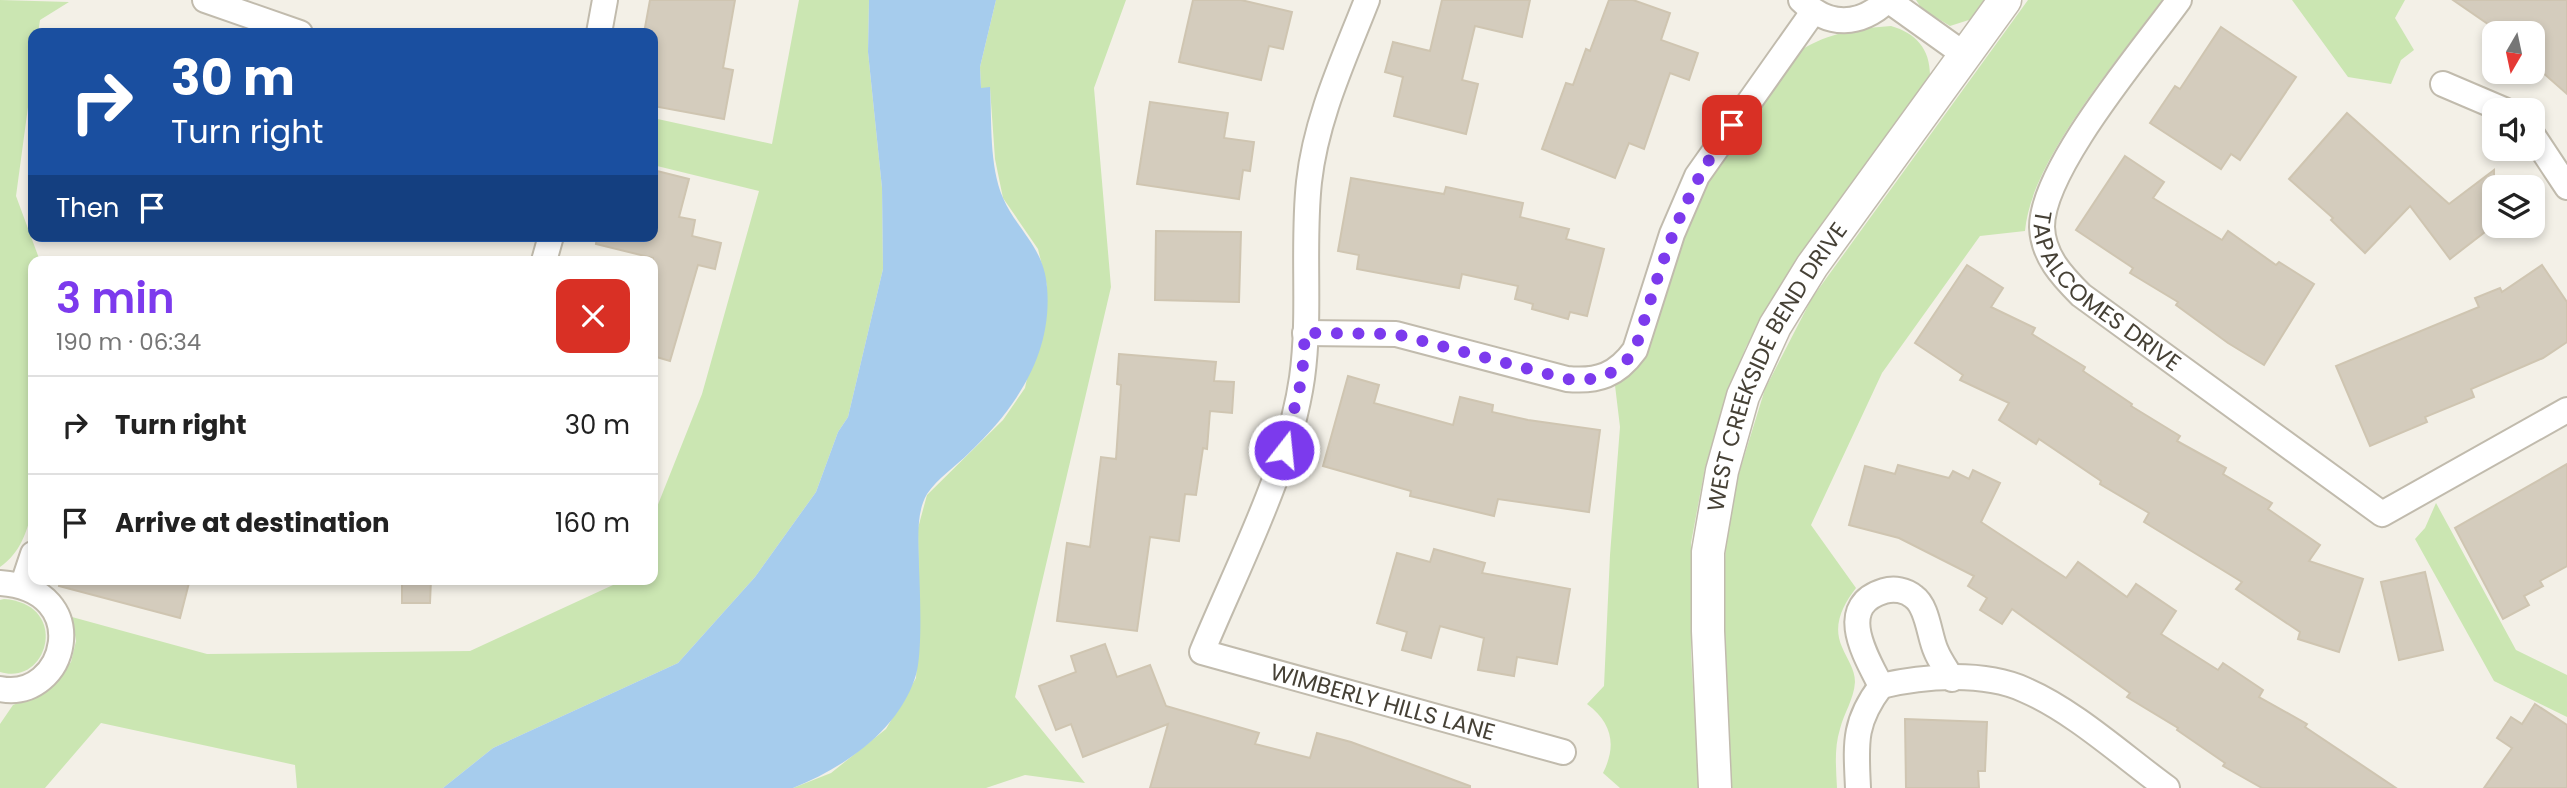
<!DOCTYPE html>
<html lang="en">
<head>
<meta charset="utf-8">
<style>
  :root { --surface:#fff; --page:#f2f2f2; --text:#222; --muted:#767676; --line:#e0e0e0; --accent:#7c3aed }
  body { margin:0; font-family:Poppins,sans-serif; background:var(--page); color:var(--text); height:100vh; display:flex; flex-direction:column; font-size:26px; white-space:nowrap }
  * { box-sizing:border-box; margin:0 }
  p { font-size:23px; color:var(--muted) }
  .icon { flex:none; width:38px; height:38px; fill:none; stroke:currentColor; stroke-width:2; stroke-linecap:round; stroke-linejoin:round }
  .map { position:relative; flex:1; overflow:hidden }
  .details { position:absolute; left:28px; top:256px; width:630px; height:329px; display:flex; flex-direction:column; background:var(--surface); border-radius:14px; box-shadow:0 4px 10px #0003 }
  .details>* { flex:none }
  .hud { position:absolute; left:28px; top:28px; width:630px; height:214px; border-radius:14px; box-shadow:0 4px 10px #0003; background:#1a4fa0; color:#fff; overflow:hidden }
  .needle { width:46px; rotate:189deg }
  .fabs { position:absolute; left:2482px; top:21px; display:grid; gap:14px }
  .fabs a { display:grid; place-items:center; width:63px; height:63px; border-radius:14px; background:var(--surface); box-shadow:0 4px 10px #0003; font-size:35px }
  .pin { position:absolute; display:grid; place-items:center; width:60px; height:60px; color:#fff; margin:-30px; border-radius:14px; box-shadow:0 4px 10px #0006 }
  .me { position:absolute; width:77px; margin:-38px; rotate:16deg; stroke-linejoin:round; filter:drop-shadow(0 0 5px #0008) }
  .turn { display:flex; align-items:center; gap:24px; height:147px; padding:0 28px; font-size:32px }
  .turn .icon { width:91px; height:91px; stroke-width:2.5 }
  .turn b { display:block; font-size:49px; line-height:60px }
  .then { display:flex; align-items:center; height:66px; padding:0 28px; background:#0003; gap:14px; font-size:26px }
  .round { display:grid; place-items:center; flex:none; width:74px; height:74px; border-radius:14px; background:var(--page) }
  .headline { display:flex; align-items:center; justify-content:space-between; height:119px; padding:0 28px }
  h1 { font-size:42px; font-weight:600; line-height:52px; color:var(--accent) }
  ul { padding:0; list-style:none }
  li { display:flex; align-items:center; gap:21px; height:98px; padding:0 28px; border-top:2px solid var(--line) }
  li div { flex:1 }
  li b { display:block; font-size:26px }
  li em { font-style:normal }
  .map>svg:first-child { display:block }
  .green { fill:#cbe6b2 }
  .water { fill:#a6cced }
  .building { fill:#d4ccbd; stroke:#cfc5b1; stroke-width:2 }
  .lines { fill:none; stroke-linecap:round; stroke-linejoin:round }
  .minor-casing { stroke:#c1bbad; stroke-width:28 }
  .tertiary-casing { stroke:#c1bbad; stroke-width:35 }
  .minor { stroke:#fff; stroke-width:24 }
  .tertiary { stroke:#fff; stroke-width:32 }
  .route { stroke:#7c3aed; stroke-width:12; stroke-dasharray:0 21.6 }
  .labels { text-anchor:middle; stroke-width:5; stroke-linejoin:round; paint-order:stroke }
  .street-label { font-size:23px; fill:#464136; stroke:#fff }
</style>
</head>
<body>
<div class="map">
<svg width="2567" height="788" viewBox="0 0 2567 788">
  <rect width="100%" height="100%" fill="#f3f0e7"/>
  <g class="green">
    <path d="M 0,0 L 69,2 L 40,20 L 38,33 L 33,33 L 33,70 L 16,196 L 40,261 L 33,261 L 33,509 C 26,533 21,552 0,567 Z"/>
    <path d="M 799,0 L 869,0 L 868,52 L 882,188 L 883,269 L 848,417 L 838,432 L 816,492 L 755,577 L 678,663 L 493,748 L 443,788 L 297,788 L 295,765 L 101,723 L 45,788 L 0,788 L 0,724 L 13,705 L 46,692 L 71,662 L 76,641 L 72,617 L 207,654 L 470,651 L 626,579 L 653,579 L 653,517 L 702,394 L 759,191 L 653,165 L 653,118 L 772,144 Z"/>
    <path d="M 996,0 L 1126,0 L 1094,88 L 1111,287 L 1015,697 L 1085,783 L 1025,775 L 986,788 L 793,788 L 831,773 L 886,729 L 916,678 L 919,628 L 918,528 L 927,495 L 1003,420 L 1025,388 L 1047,286 L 1038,249 L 1003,198 L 995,159 L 990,88 L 981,88 L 980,67 Z"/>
    <path d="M 1916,0 L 1988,0 L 1975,18 L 1950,26 L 1922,9 Z"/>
    <path d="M 2028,0 L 2162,0 C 2119,59 2031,160 2025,231 L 1980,236 L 1882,373 L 1811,525 L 1856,588 C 1843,605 1832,625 1842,647 C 1847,659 1855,669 1855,682 C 1854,699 1844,713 1840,729 C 1834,748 1836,768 1837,788 L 1731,788 L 1722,635 L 1726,537 L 1735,486 L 1765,389 L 1812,298 Z"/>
    <path d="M 2292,0 L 2405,0 L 2395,18 L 2414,50 L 2401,60 L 2391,84 L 2348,77 Z"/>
    <path d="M 1891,26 C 1916,33 1930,49 1930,75 L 1776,293 L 1746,347 L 1723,406 L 1705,468 L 1691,543 L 1691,653 L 1699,788 L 1620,788 L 1603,773 C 1617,745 1612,723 1587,704 L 1604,686 L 1610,555 L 1620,427 L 1614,377 L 1711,177 L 1801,50 C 1828,33 1860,28 1891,26 Z"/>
    <path d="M 2436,503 L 2516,650 L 2567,675 L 2567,717 L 2494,681 L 2415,539 L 2425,528 Z"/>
    <path d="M 4,599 C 71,604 48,687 0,672 L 0,600 Z"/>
  </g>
  <path class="water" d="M 869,0 L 996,0 L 980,67 L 981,88 L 990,87 C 992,122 989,165 1003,198 C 1017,230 1044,247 1047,287 C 1053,355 1015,409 969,453 C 956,466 937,479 927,494 C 915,514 919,545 919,567 C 920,592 923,657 915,678 C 897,732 843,768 793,788 L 443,788 L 493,748 L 678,663 L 755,577 L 816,492 L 838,432 L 848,417 L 883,269 L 882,188 L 868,52 Z"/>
  <g class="building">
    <path d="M 650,0 L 735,0 L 723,68 L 733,70 L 724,119 L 653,106 L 653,33 L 644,33 Z"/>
    <path d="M 1193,0 L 1241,0 L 1292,12 L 1283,49 L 1269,46 L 1261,80 L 1179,62 Z"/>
    <path d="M 1442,0 L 1530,0 L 1522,37 L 1475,26 L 1462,80 L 1478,84 L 1466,134 L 1394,116 L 1403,77 L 1385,72 L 1393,42 L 1430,51 Z"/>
    <path d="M 1609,0 L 1633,0 L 1670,13 L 1661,40 L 1698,53 L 1689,80 L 1670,73 L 1644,149 L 1629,143 L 1615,178 L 1542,149 L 1566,83 L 1573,85 L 1586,49 L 1590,51 Z"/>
    <path d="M 2453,0 L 2567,0 L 2567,94 L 2532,63 L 2532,33 L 2501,33 Z"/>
    <path d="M 2221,27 L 2296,77 L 2240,160 L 2231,154 L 2221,169 L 2150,123 L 2175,86 L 2180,89 Z"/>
    <path d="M 1150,102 L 1228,113 L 1224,138 L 1254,142 L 1250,171 L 1243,170 L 1239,199 L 1137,184 Z"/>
    <path d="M 2347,113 L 2449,204 L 2494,170 L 2494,225 L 2450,259 L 2410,206 L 2365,253 L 2331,220 L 2333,218 L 2289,179 Z"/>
    <path d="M 2125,156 L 2164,182 L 2153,198 L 2222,240 L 2228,231 L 2276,265 L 2279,262 L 2314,284 L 2264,365 L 2228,343 L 2176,305 L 2178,302 L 2130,273 L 2133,268 L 2076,230 Z"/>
    <path d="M 653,170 L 689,179 L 679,217 L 695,220 L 692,236 L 721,243 L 715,269 L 698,265 L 670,361 L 653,356 L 653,258 L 596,244 L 597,236 L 653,236 Z"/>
    <path d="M 1351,178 L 1444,194 L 1446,187 L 1523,203 L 1520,217 L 1569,229 L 1566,239 L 1604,249 L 1587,316 L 1570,312 L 1568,319 L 1532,309 L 1533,304 L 1515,299 L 1518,286 L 1462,274 L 1459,288 L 1357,269 L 1359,255 L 1338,251 Z"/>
    <path d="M 1156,231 L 1241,232 L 1239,302 L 1155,300 Z"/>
    <path d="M 1967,265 L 2003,288 L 1991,307 L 2035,328 L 2032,334 L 2085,367 L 2083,371 L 2132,404 L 2131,406 L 2180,436 L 2177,441 L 2226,468 L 2223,474 L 2272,503 L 2268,509 L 2320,545 L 2309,561 L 2363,579 L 2339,652 L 2298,639 L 2300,632 L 2236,589 L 2242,582 L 2144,522 L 2149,513 L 2100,484 L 2101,481 L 2039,439 L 2036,444 L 1999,420 L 2009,403 L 1960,380 L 1963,375 L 1915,343 Z"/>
    <path d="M 2542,265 L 2567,302 L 2567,342 L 2543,358 L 2471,389 L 2474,397 L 2425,417 L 2427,422 L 2370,446 L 2336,366 L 2479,307 L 2475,298 L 2500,288 L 2502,292 Z"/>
    <path d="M 1119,354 L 1216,362 L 1214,381 L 1234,382 L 1232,413 L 1210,411 L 1207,449 L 1203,448 L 1196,495 L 1185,494 L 1179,541 L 1150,537 L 1137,631 L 1057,621 L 1067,543 L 1090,547 L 1101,457 L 1116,459 L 1121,385 L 1117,384 Z"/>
    <path d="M 1348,376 L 1379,385 L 1374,403 L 1453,425 L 1460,397 L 1493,405 L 1492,412 L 1528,420 L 1600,430 L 1589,512 L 1498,499 L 1494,516 L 1410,496 L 1411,491 L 1323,466 Z"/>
    <path d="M 2567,464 L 2567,566 L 2540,581 L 2543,586 L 2524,596 L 2529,605 L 2503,619 L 2455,528 Z"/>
    <path d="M 1898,465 L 1949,478 L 1953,471 L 1969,479 L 1973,470 L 2000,483 L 1981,522 L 2066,578 L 2078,562 L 2127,597 L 2136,584 L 2176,611 L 2161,634 L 2218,670 L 2223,663 L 2263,690 L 2259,697 L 2307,724 L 2305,727 L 2396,788 L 2262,788 L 2223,766 L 2225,763 L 2177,730 L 2178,728 L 2127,697 L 2130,693 L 2012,609 L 2002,624 L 1980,610 L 1987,598 L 1968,586 L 1974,576 L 1899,538 L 1849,525 L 1865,466 L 1895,474 Z"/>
    <path d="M 1434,549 L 1485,563 L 1482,573 L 1570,589 L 1557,664 L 1517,657 L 1514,676 L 1478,670 L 1484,638 L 1440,626 L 1431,658 L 1402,650 L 1407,632 L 1377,623 L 1397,553 L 1430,562 Z"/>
    <path d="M 2425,572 L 2443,650 L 2399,660 L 2381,582 Z"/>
    <path d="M 60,579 L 190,579 L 180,618 L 59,586 Z"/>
    <path d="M 402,579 L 431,579 L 430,603 L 402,603 Z"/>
    <path d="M 1105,644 L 1117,677 L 1150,665 L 1166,706 L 1259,733 L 1255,744 L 1310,758 L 1317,733 L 1351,742 L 1470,786 L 1470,788 L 1150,788 L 1168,724 L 1083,757 L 1071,724 L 1056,730 L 1039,686 L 1076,672 L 1071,656 Z"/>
    <path d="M 2535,704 L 2567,725 L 2567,788 L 2484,788 L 2512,748 L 2497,738 L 2511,717 L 2522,724 Z"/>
    <path d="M 1905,719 L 1987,722 L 1985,771 L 1978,771 L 1979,788 L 1906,788 Z"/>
  </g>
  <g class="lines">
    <defs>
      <g id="minor">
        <path d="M 205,0 L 300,33"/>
        <path id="s1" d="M 1367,0 C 1344,59 1316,118 1309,182 C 1302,247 1311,313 1302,378 C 1289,469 1237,567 1202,652 L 1563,752"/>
        <path d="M 1801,0 C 1829,28 1860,26 1888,0"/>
        <path d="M 1888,0 L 1965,55"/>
        <path id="s2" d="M 2179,0 C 2143,50 2042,168 2042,227 C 2043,256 2062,276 2081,295 L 2382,514 L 2567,410"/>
        <path d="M 599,33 L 605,0"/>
        <path d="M 2443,84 L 2504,110"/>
        <path d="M 2532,134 L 2567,187"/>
        <path d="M 544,261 L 551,236"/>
        <path d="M 1305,333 L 1396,334 L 1567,379 C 1598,382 1617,375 1635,350 L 1672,234 L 1697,176 L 1813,12"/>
        <path d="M 0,583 C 95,589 67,702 0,689"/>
        <path d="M 23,584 L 33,554"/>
        <path d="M 1881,686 C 1923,676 1983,671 2025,690 C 2074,711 2123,756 2167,788"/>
        <path d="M 1881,686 C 1867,658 1834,606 1884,591 C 1894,588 1906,590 1914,597 C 1928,607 1929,636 1936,651 C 1940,661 1947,670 1952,679"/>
        <path d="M 1858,788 C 1856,744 1853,723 1881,686"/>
      </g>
      <g id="tertiary">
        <path id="s3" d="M 1715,788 L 1708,631 L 1708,552 L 1722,471 L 1743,396 L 1775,326 L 1812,266 L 2005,0"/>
      </g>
    </defs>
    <use href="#minor" class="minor-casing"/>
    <use href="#tertiary" class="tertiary-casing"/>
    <use href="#minor" class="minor"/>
    <use href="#tertiary" class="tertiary"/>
  </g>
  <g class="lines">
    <path class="route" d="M 1284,450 L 1302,378 L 1305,333 L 1396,334 L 1567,379 C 1598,382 1617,375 1635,350 C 1662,264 1678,200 1732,125"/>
  </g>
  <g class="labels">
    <g class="street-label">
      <text dy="8" stroke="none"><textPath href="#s2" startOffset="360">TAPALCOMES DRIVE</textPath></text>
      <text dy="8" stroke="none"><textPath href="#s3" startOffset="436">WEST CREEKSIDE BEND DRIVE</textPath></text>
      <text dy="8" stroke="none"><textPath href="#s1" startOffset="868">WIMBERLY HILLS LANE</textPath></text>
    </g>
  </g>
</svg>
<div class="fabs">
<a><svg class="needle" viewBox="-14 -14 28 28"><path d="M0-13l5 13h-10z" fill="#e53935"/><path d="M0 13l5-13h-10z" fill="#767676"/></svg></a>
<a><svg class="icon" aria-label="sound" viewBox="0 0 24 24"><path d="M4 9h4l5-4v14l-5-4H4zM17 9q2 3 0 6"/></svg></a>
<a><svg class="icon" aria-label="layers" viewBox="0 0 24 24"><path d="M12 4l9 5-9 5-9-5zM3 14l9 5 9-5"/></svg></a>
</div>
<div class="pin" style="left:1732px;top:125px;background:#d93025"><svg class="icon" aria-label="arrive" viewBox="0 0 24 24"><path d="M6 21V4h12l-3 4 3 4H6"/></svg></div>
<svg class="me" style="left:1284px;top:450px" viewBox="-20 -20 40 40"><circle r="17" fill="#7c3aed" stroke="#fff" stroke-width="3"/><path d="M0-11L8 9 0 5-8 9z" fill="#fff"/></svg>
<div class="hud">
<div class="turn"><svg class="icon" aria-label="right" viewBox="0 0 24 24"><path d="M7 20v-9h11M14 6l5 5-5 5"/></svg><div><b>30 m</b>Turn right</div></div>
<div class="then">Then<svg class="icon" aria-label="arrive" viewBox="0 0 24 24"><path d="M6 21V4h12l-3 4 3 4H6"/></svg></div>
</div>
<section class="details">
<div class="headline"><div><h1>3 min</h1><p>190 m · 06:34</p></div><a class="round" style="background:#d93025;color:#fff"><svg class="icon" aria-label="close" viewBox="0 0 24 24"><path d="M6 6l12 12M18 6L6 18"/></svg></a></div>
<ul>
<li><svg class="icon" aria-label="right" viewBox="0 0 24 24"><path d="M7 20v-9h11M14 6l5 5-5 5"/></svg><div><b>Turn right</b></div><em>30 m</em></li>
<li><svg class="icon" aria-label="arrive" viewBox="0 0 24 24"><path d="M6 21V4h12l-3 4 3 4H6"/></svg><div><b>Arrive at destination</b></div><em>160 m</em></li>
</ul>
</section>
</div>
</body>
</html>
